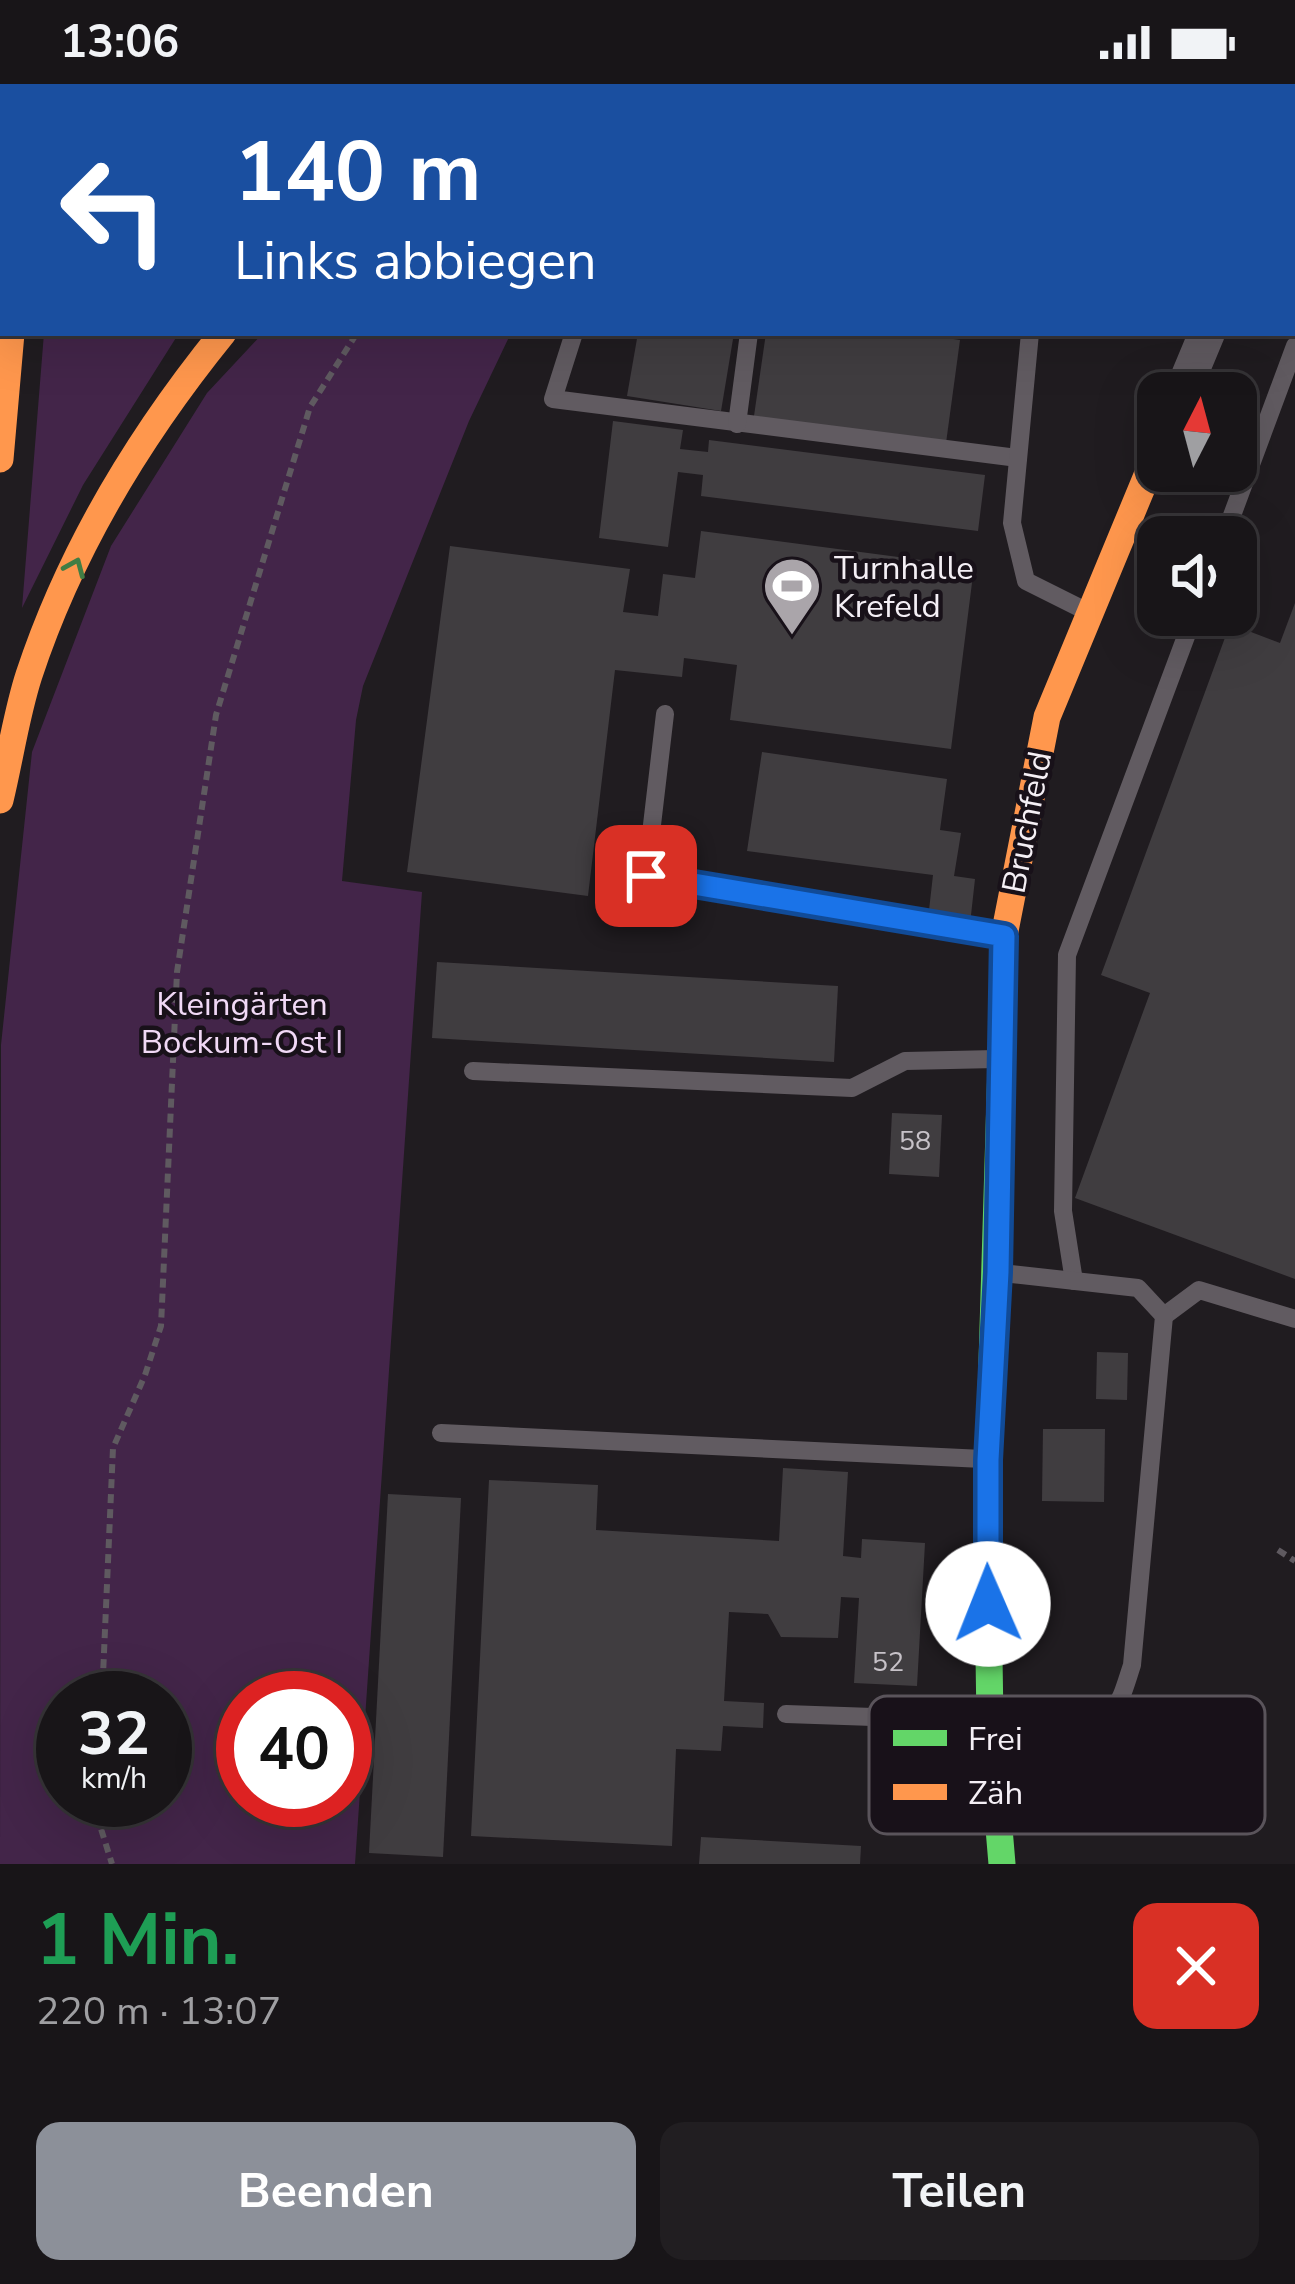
<!DOCTYPE html>
<html lang="de">
<head>
<meta charset="utf-8">
<style>
  :root { --surface:#181518; --page:#211e21; --text:#f1f3f6; --muted:#9f9fa2; --line:#363437; --accent:#8c9099 }
  body { margin:0; font-family:"Nunito Sans",sans-serif; background:var(--page); color:var(--text); height:100vh; display:flex; flex-direction:column; font-size:45px; white-space:nowrap }
  * { box-sizing:border-box; margin:0 }
  p { font-size:39px; color:var(--muted) }
  .icon { flex:none; width:66px; height:66px; fill:none; stroke:currentColor; stroke-width:2; stroke-linecap:round; stroke-linejoin:round }
  .map { position:relative; height:1780px; overflow:hidden }
  .sheet { display:flex; flex-direction:column; background:var(--surface); flex:1 }
  .sheet>* { flex:none }
  .top-card { position:absolute; left:0px; top:0px; width:1296px; height:252px; box-shadow:0 12px 48px #0002,0 0 0 3px var(--line); background:#1a4fa0; color:#fff; overflow:hidden }
  .needle { width:78px; rotate:6deg }
  .tools { position:absolute; left:1137px; top:288px; display:grid; gap:24px }
  .tools a { display:grid; place-items:center; width:120px; height:120px; border-radius:24px; background:var(--surface); box-shadow:0 12px 48px #0002,0 0 0 3px var(--line); font-size:60px }
  .speed { position:absolute; left:36px; top:1587px; display:flex; gap:24px; font-size:60px; font-weight:700; text-align:center }
  .speed>* { display:grid; place-content:center; width:156px; height:156px; border-radius:50%; background:var(--surface); box-shadow:0 12px 48px #0002,0 0 0 3px var(--line); line-height:1 }
  .speed small { font-size:30px; font-weight:400 }
  .speed .limit { border:18px solid #d22; background:#fff; color:#111 }
  .pin { position:absolute; display:grid; place-items:center; width:102px; height:102px; color:#fff; margin:-51px; border-radius:24px; box-shadow:0 6px 18px #0006 }
  .me { position:absolute; width:132px; margin:-66px; rotate:359deg; stroke-linejoin:round; filter:drop-shadow(0 0 9px #0008) }
  .turn { display:flex; align-items:center; gap:42px; height:252px; padding:0 36px; font-size:54px }
  .turn .icon { width:156px; height:156px; stroke-width:2.5 }
  .turn b { display:block; font-size:84px; line-height:102px }
  .round { display:grid; place-items:center; flex:none; width:126px; height:126px; border-radius:24px; background:var(--page) }
  .head { display:flex; align-items:center; justify-content:space-between; height:204px; padding:0 36px }
  h1 { font-size:72px; font-weight:700; line-height:90px; color:#1e9e55 }
  .button { display:flex; gap:24px; margin-top:auto; padding:24px 36px }
  .button a { flex:1; height:138px; border-radius:24px; background:var(--accent); color:#fff; font-size:48px; font-weight:700; line-height:138px; text-align:center }
  .button a+a { background:var(--page); color:var(--text) }
  .status { display:flex; justify-content:space-between; align-items:center; height:84px; padding:0 60px; background:var(--surface); direction:ltr }
  .status svg { height:33px; fill:currentColor }
  .map>svg:first-child { display:block }
  .green { fill:#432549; fill-rule:evenodd }
  .building { fill:#403d40 }
  .lines { fill:none; stroke-linecap:round; stroke-linejoin:round }
  .path { stroke:#5f5a60; stroke-width:6; stroke-dasharray:9 6; stroke-linecap:butt }
  .lane { stroke:#615b61; stroke-width:18 }
  .street { stroke:#615b61; stroke-width:36 }
  .fast { stroke:#63d668; stroke-width:27 }
  .slow { stroke:#ff974d; stroke-width:27 }
  .oneway { stroke:#417d44 }
  .route-casing { stroke:#114b97; stroke-width:30 }
  .route { stroke:#1a73e8; stroke-width:21 }
  .labels { text-anchor:middle; stroke-width:9; stroke-linejoin:round; paint-order:stroke }
  .number-label { font-size:27px; fill:#c7c2c8 }
  .poi-label { font-size:33px; fill:#f4eff5; stroke:#181119; text-anchor:start }
  .street-label { font-size:33px; fill:#f4eff5; stroke:#181119 }
  .park-label { font-size:33px; fill:#f1d9f6; stroke:#181119 }
  .key { fill:#181119; stroke:#5a545b; stroke-width:3 }
  .key-label { font-size:33px; fill:#f4eff5 }
</style>
</head>
<body>
<div class="status"><b>13:06</b><svg viewBox="0 0 49 12"><path d="M0 12V9h3v3zM5 12V6h3v6zM10 12V3h3v9zM15 12V0h3v12zM26 1h20v11H26zM47 4h2v5h-2z"/></svg></div>
<div class="map">
<svg width="1295" height="1780" viewBox="0 0 1295 1780">
  <rect width="100%" height="100%" fill="#201c20"/>
  <g class="green">
    <path d="M 44,249 L 179,249 L 83,401 L 22,524 Z"/>
    <path d="M 263,249 L 511,249 L 469,337 L 363,602 L 356,636 L 342,797 L 422,808 L 355,1780 L 0,1780 L 1,961 L 32,668 L 111,462 L 207,309 ZM 63,1614 L 165,1614 L 165,1716 L 63,1716 ZM 243,1614 L 345,1614 L 345,1716 L 243,1716 Z"/>
  </g>
  <g class="building">
    <path d="M 638,249 L 734,249 L 721,327 L 627,312 Z"/>
    <path d="M 766,249 L 913,249 L 960,256 L 946,359 L 754,332 Z"/>
    <path d="M 613,337 L 683,346 L 680,365 L 708,368 L 709,356 L 985,391 L 978,447 L 701,412 L 703,391 L 678,388 L 668,463 L 599,454 Z"/>
    <path d="M 701,447 L 974,483 L 951,665 L 730,636 L 737,581 L 684,574 L 682,593 L 615,586 L 588,812 L 407,788 L 450,462 L 630,485 L 623,528 L 658,532 L 663,490 L 695,494 Z"/>
    <path d="M 1295,519 L 1295,1195 L 1075,1114 L 1150,909 L 1101,891 L 1230,540 L 1280,559 Z"/>
    <path d="M 762,668 L 947,695 L 940,746 L 961,749 L 954,792 L 975,795 L 970,840 L 928,835 L 933,791 L 747,767 Z"/>
    <path d="M 437,878 L 838,902 L 834,978 L 432,954 Z"/>
    <path d="M 892,1029 L 942,1031 L 939,1093 L 889,1090 Z"/>
    <path d="M 1097,1268 L 1128,1269 L 1127,1316 L 1096,1315 Z"/>
    <path d="M 1043,1345 L 1105,1345 L 1104,1418 L 1042,1417 Z"/>
    <path d="M 783,1384 L 848,1388 L 843,1472 L 861,1474 L 862,1455 L 925,1459 L 917,1602 L 854,1599 L 859,1514 L 841,1513 L 838,1554 L 781,1553 L 768,1530 L 729,1528 L 724,1617 L 764,1619 L 763,1644 L 723,1642 L 721,1667 L 676,1665 L 672,1762 L 471,1752 L 489,1396 L 598,1401 L 596,1446 L 779,1457 Z"/>
    <path d="M 388,1410 L 461,1414 L 443,1773 L 369,1769 Z"/>
    <path d="M 701,1753 L 861,1762 L 860,1780 L 699,1780 Z"/>
  </g>
  <g class="lines">
    <g class="path">
      <path d="M 1278,1466 L 1295,1477"/>
      <path d="M 102,1614 L 113,1364 L 145,1291 L 161,1242 L 177,888 L 216,631 L 310,323 L 357,249"/>
      <path d="M 98,1716 L 97,1732 L 112,1780"/>
    </g>
    <g class="lane">
      <path d="M 574,249 L 553,315 L 1018,374"/>
      <path d="M 1030,249 L 1012,439 L 1026,497 L 1086,527"/>
      <path d="M 737,340 L 749,249"/>
      <path d="M 1224,453 L 1295,262"/>
      <path d="M 665,630 L 646,792 L 999,851"/>
      <path d="M 473,987 L 852,1004 L 905,977 L 996,975"/>
      <path d="M 1074,1197 L 1063,1127 L 1067,871 L 1194,531"/>
      <path d="M 1164,1232 L 1199,1206 L 1295,1235"/>
      <path d="M 441,1349 L 983,1375"/>
      <path d="M 786,1630 L 1074,1640 C 1119,1635 1119,1620 1132,1581 L 1164,1232 L 1138,1204 L 1002,1189"/>
    </g>
    <g class="street">
      <path d="M 1293,45 L 1295,40"/>
      <path d="M 1182,309 L 1207,249"/>
    </g>
    <g class="fast">
      <path d="M 459,3 L 462,0"/>
      <path d="M 1002,948 L 987,1442 L 990,1638 L 1002,1780"/>
    </g>
    <g class="slow">
      <path d="M 39,0 L 39,3"/>
      <path d="M 0,375 L 11,249"/>
      <path d="M 0,716 C 10,675 16,631 29,591 C 70,467 141,350 223,249"/>
      <path d="M 1002,948 L 1004,852 L 1047,633 L 1158,365"/>
    </g>
  </g>
  <defs><path id="oneway-chevron" d="M-2-3.5L2.5 0L-2 3.5" fill="none" stroke-width="1.6" stroke-linecap="round" stroke-linejoin="round" transform="scale(3)"/></defs>
  <use class="oneway" href="#oneway-chevron" transform="translate(75 483) rotate(-67)"/>
  <g class="lines">
    <defs>
      <path id="route" d="M 646,792 L 1004,852 L 998,1188 L 988,1376 L 988,1520"/>
    </defs>
    <use href="#route" class="route-casing"/>
    <use href="#route" class="route"/>
  </g>
  <defs>
    <symbol id="stadium-pin" viewBox="-11 -11 22 30"><path d="M0 17L-7.5 6A9.5 9.5 0 1 1 7.5 6Z" fill="#aaa5aa" stroke="#181119"/><path d="M0-5a6.5 5 0 1 0 0 10a6.5 5 0 1 0 0-10ZM-3.5-1.8h7v3.6h-7Z" fill="#fff"/></symbol>
  </defs>
  <g fill-rule="evenodd">
    <use href="#stadium-pin" x="759" y="469" width="66" height="90"/>
  </g>
  <g class="labels">
    <g class="number-label">
      <text x="915" y="1066">58</text>
      <text x="888" y="1587">52</text>
    </g>
    <g class="poi-label">
      <text x="834" y="495">Turnhalle<tspan x="834" dy="38">Krefeld</tspan></text>
    </g>
    <g class="street-label">
      <text transform="translate(1026 738) rotate(-79)" y="12">Bruchfeld</text>
    </g>
    <g class="park-label">
      <text x="242" y="931">Kleingärten<tspan x="242" dy="38">Bockum-Ost I</tspan></text>
    </g>
  </g>
  <rect x="869" y="1612" width="396" height="138" rx="18" class="key"/>
  <rect x="893" y="1646" width="54" height="16" fill="#63d668"/>
  <rect x="893" y="1700" width="54" height="16" fill="#ff974d"/>
  <g class="key-label">
    <text x="968" y="1666">Frei</text>
    <text x="968" y="1720">Zäh</text>
  </g>
</svg>
<div class="tools">
<a><svg class="needle" viewBox="-14 -14 28 28"><path d="M0-13l5 13h-10z" fill="#e53935"/><path d="M0 13l5-13h-10z" fill="#9f9fa2"/></svg></a>
<a><svg class="icon" aria-label="sound" viewBox="0 0 24 24"><path d="M4 9h4l5-4v14l-5-4H4zM17 9q2 3 0 6"/></svg></a>
</div>
<div class="speed"><div>32<small>km/h</small></div><div class="limit">40</div></div>
<div class="pin" style="left:646px;top:792px;background:#d93025"><svg class="icon" aria-label="arrive" viewBox="0 0 24 24"><path d="M6 21V4h12l-3 4 3 4H6"/></svg></div>
<svg class="me" style="left:988px;top:1520px" viewBox="-20 -20 40 40"><circle r="19" fill="#fff"/><path d="M0-13L10 11 0 6-10 11z" fill="#1a73e8"/></svg>
<div class="top-card">
<div class="turn"><svg class="icon" aria-label="left" viewBox="0 0 24 24"><path d="M17 20v-9H6M10 6l-5 5 5 5"/></svg><div><b>140 m</b>Links abbiegen</div></div>
</div>
</div>
<section class="sheet">
<div class="head"><div><h1>1 Min.</h1><p>220 m · 13:07</p></div><a class="round" style="background:#d93025;color:#fff"><svg class="icon" aria-label="close" viewBox="0 0 24 24"><path d="M6 6l12 12M18 6L6 18"/></svg></a></div>
<div class="button"><a>Beenden</a><a>Teilen</a></div>
</section>
</body>
</html>
